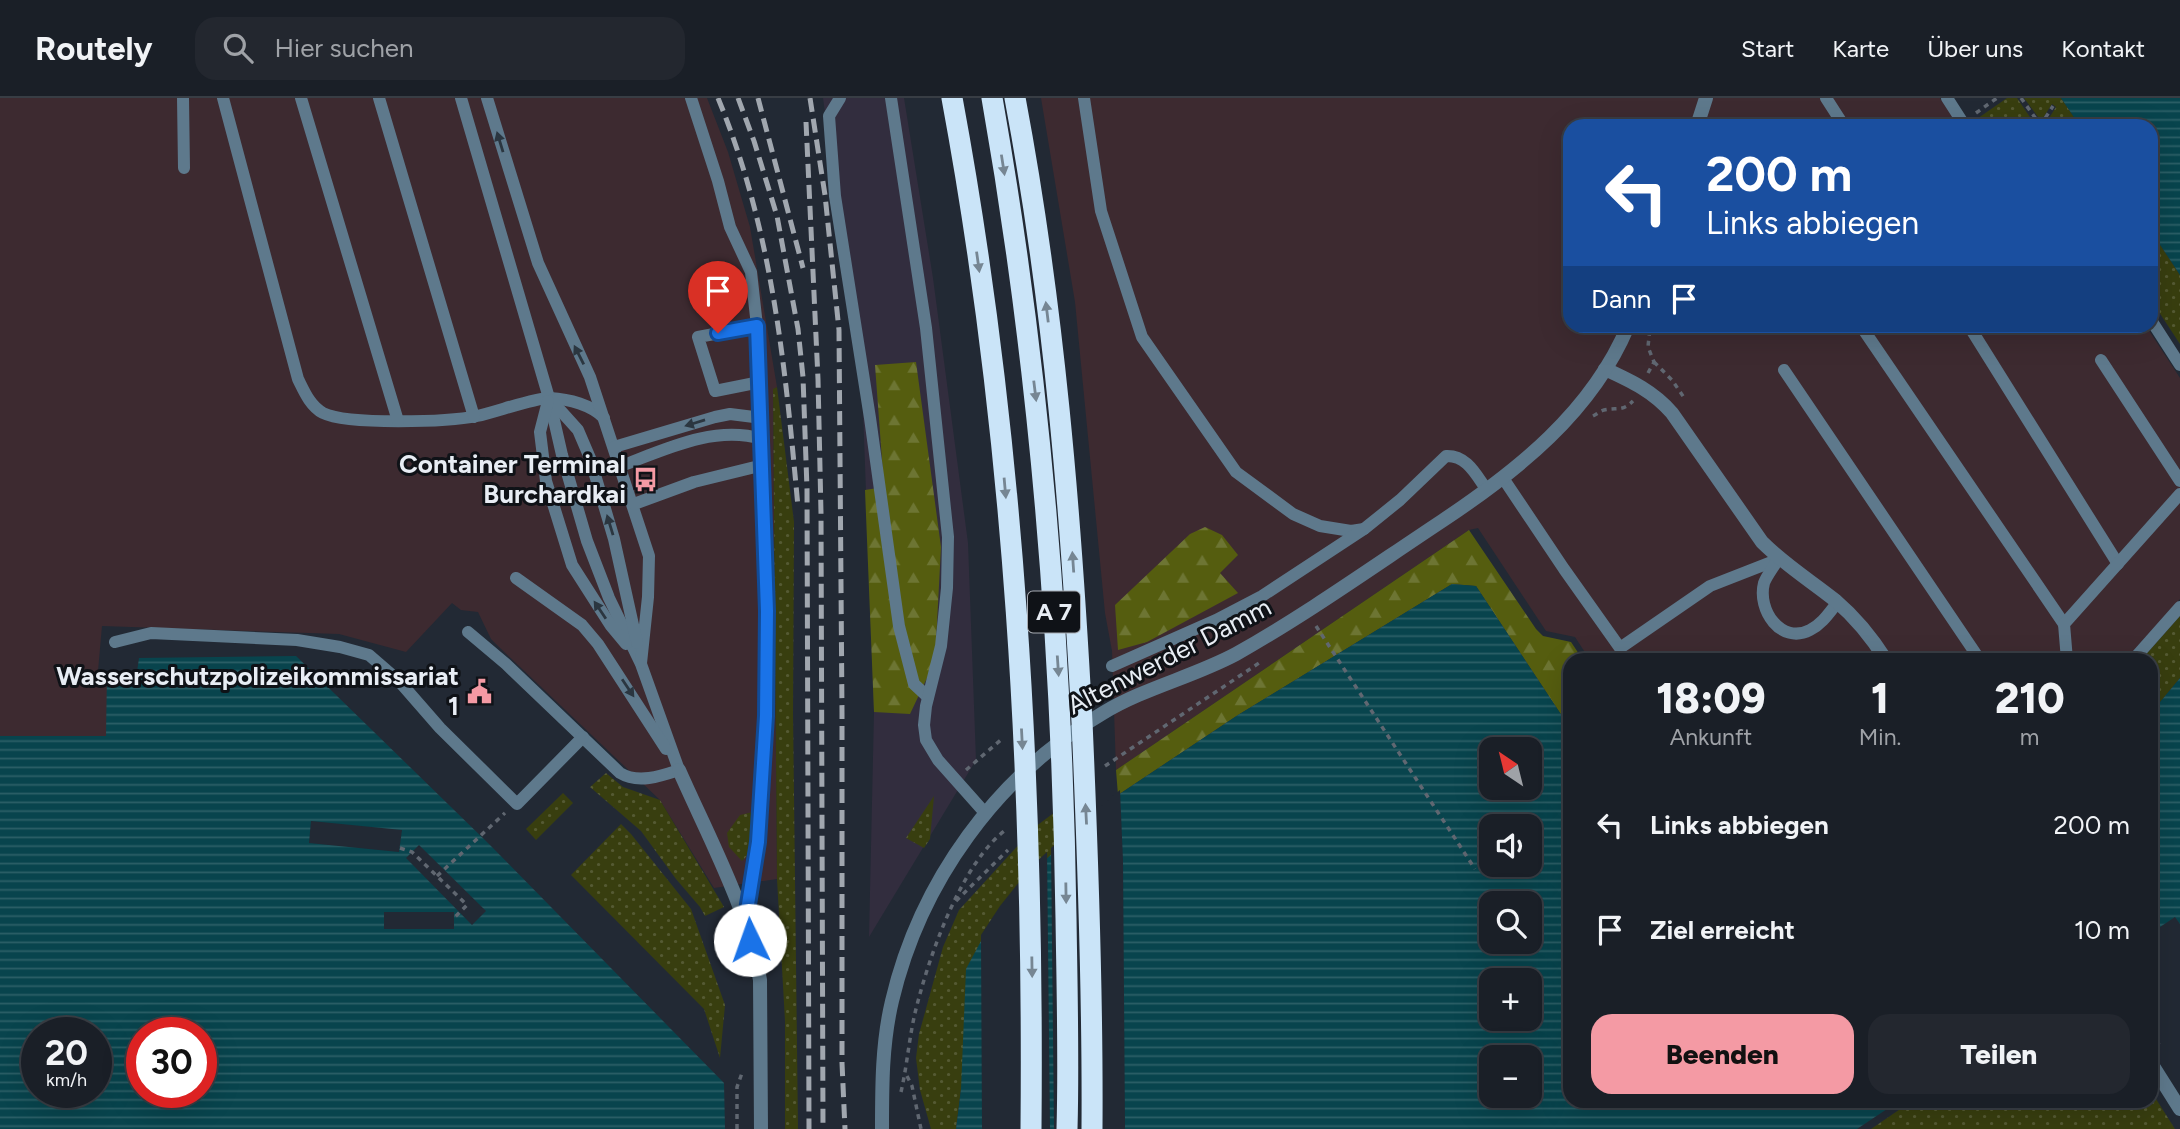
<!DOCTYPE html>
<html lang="de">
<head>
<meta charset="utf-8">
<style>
  :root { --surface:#1a1f27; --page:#23272f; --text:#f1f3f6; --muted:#9fa2a7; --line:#383d44; --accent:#f49aa4 }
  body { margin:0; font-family:Figtree,sans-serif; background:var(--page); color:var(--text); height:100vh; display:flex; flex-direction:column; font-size:26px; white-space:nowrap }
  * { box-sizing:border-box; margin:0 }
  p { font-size:23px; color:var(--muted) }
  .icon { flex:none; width:38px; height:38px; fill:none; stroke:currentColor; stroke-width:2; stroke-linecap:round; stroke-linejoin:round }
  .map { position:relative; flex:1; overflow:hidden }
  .panel { position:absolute; left:1563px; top:555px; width:595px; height:455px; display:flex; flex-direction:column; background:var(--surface); border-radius:21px; box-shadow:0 7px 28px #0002,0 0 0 2px var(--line) }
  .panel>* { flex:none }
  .guide { position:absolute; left:1563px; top:21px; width:595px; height:214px; border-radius:21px; box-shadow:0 7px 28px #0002,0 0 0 2px var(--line); background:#1a4fa0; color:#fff; overflow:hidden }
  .needle { width:46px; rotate:325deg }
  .buttons { position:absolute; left:1479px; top:639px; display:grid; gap:14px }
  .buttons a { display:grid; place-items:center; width:63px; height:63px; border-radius:14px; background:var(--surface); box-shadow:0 7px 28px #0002,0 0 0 2px var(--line); font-size:35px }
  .speed { position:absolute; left:21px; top:919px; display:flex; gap:14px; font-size:35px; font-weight:700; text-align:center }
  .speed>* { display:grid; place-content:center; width:91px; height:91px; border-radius:50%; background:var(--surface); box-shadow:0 7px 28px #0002,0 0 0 2px var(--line); line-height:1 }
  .speed small { font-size:18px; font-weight:400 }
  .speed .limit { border:10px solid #d22; background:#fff; color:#111 }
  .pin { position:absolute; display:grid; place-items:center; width:60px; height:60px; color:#fff; margin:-72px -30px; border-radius:50% 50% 50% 0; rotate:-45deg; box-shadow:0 0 7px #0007 }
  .pin .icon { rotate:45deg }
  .me { position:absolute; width:77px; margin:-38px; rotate:357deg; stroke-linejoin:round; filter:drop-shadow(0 0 5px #0008) }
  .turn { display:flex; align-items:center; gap:24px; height:147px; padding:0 28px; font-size:32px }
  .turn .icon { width:91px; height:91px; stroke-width:2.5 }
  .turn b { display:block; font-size:49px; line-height:60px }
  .then { display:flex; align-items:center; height:66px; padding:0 28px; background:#0003; gap:14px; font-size:26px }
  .eta { display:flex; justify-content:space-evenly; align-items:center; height:119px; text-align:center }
  .eta b { font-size:42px; font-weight:800; line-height:49px }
  .action { display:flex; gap:14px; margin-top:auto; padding:14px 28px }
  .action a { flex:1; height:80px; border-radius:21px; background:var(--accent); color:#111; font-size:28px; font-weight:800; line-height:80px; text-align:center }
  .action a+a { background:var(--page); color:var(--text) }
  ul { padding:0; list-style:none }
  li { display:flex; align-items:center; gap:21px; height:105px; padding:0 28px }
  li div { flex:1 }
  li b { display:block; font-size:26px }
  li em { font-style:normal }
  header { display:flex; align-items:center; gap:42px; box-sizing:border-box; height:98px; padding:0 35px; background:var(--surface); border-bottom:2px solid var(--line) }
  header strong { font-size:33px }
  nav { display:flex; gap:38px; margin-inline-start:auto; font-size:24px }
  .search { width:490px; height:63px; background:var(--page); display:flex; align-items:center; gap:18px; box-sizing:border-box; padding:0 24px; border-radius:21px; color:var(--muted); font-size:26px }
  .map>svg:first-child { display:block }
  .commercial { fill:#322d3e }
  .industrial { fill:#3d2a30 }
  .grass { fill:url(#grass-dots) }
  .forest { fill:url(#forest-firs) }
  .water { fill:url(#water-rules); fill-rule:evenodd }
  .pier { fill:#222934 }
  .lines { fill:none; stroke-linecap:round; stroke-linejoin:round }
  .path { stroke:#606771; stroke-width:3.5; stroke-dasharray:5 5; stroke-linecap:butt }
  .service { stroke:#5e798c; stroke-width:12 }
  .minor { stroke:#5e798c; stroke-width:14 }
  .motorway { stroke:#cae4f8; stroke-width:21 }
  .rail { stroke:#a1a7af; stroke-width:5; stroke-dasharray:14 7; stroke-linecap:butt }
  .oneway { fill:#2b3640 }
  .oneway2 { fill:#768693 }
  .route-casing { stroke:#114b97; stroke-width:18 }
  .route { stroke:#1a73e8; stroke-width:12 }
  .labels { text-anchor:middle; stroke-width:6; stroke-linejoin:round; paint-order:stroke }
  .shield { fill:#0f1217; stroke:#a7abb2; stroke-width:2 }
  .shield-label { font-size:24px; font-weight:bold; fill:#e8edf4 }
  .poi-label { font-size:26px; font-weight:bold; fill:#e8edf4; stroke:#0f1217; text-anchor:end }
  .street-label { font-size:26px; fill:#e8edf4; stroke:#0f1217 }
</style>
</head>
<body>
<header>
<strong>Routely</strong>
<div class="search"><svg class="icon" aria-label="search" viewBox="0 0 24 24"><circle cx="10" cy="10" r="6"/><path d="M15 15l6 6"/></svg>Hier suchen</div>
<nav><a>Start</a><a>Karte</a><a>Über uns</a><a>Kontakt</a></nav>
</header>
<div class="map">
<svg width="2180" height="1031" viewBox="0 0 2180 1031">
  <defs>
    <pattern id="grass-dots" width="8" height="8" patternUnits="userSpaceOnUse" patternTransform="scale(1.75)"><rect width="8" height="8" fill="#383e0f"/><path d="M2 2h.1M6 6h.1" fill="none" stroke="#555a33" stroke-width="1.8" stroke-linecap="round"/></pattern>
    <pattern id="forest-firs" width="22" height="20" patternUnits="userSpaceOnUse" patternTransform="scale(1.75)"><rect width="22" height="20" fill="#555d0f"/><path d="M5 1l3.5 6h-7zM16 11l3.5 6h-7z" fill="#6d7533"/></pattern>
    <pattern id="water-rules" width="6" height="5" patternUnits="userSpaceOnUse" patternTransform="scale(1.75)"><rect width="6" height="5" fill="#08444d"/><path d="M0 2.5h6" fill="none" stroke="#2c5f67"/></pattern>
  </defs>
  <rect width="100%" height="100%" fill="#222934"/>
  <path class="commercial" d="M 823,0 L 904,0 L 933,180 L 968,445 L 976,662 L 869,839 L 874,614 L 863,312 L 850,192 Z"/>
  <g class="industrial">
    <path d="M 0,0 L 707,0 L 728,54 L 750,129 L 777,289 L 773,292 L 777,781 L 714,790 L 660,702 L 499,549 L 491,541 L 478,514 L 461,512 L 452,505 L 406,554 L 339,536 L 102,528 L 98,573 L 107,574 L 107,638 L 0,638 Z"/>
    <path d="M 1041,0 L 1940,0 L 1959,28 L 1570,28 L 1570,228 L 2146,228 L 2180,280 L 2180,501 L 2125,562 L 1590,562 L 1575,539 L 1546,533 L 1478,430 L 1469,432 L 1116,672 L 1112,553 L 1105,515 L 1075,204 Z"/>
  </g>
  <g class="grass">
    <path d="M 2007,0 L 2017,0 L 2036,28 L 1973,28 L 1971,25 Z"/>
    <path d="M 2024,0 L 2061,0 L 2080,28 L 2044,28 L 2056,9 L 2052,6 L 2041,23 Z"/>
    <path d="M 2151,133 L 2180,177 L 2180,246 L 2151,202 Z"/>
    <path d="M 777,289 L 794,424 L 793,615 L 798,1031 L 785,1031 L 785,923 L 777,781 L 773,291 Z"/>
    <path d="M 2180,518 L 2180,580 L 2151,615 L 2151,562 L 2141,562 Z"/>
    <path d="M 606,675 L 623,689 L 660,702 L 724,809 L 705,818 L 700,809 L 676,781 L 641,733 L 590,689 Z"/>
    <path d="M 563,695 L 573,705 L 536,742 L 526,731 Z"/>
    <path d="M 934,698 L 930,741 L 924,750 L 906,740 Z"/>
    <path d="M 1063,708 L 1066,740 L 961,991 L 956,1031 L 931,1031 L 920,992 L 916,960 L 919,936 L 943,849 L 959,812 L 1035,729 Z"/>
    <path d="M 753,714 C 752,728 754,754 742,763 L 729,749 L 727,735 L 740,717 Z"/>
    <path d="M 621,726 L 631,736 L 691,811 L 725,907 L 720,960 L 704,911 L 571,777 Z"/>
    <path d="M 2151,993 L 2175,1031 L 1871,1031 L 1912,1003 L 2151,1003 Z"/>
  </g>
  <g class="forest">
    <path d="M 916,264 L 941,449 L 935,563 L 910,616 L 874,614 L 865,392 L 884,389 L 875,267 Z"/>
    <path d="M 1205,429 L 1222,437 L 1238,457 L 1220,475 L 1238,495 L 1147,544 L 1118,552 L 1115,507 L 1190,436 Z"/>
    <path d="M 1469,432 L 1536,531 L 1543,538 L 1571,544 L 1583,562 L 1570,562 L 1570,630 L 1476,488 L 1452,486 L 1238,617 L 1118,697 L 1116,672 Z"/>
  </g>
  <g class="water">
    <path d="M 2061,0 L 2180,0 L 2180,177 L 2151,133 L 2151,28 L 2080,28 Z"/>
    <path d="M 1452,486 L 1476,488 L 1570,630 L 1570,1003 L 1899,1003 L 1857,1031 L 956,1031 L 961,991 L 966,871 L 981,843 L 1035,771 L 1118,697 L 1238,617 ZM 1491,651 L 1530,651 L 1530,690 L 1491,690 ZM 1491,728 L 1530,728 L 1530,766 L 1491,766 ZM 1491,805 L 1530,805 L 1530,844 L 1491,844 ZM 1491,882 L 1530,882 L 1530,920 L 1491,920 ZM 1491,959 L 1530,959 L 1530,998 L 1491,998 Z"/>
    <path d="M 296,558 L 489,746 L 724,985 L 725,1031 L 0,1031 L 0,638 L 106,638 L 107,574 L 137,574 L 139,560 ZM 37,934 L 96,934 L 96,994 L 37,994 ZM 142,934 L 201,934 L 201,994 L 142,994 Z"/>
    <path d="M 2180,580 L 2180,826 L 2175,819 L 2151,835 L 2151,615 Z"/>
  </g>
  <g class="pier">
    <path d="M 1120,692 L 1123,763 L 1125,1031 L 1054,1031 L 1051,750 Z"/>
    <path d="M 311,723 L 402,732 L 399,754 L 309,745 Z"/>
    <path d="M 419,747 L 486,813 L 472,827 L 406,760 Z"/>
    <path d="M 1047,754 L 1050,1031 L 982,1031 L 981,837 L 1000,808 L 1032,768 Z"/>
    <rect x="384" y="814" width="70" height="17"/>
  </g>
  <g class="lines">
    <g class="path">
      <path d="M 2021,0 L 2041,28"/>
      <path d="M 1976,15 L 1997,0"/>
      <path d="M 2040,28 L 2053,8"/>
      <path d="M 1654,264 L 1672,282 L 1685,301"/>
      <path d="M 1648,275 L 1654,264 L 1648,249 L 1650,228"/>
      <path d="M 1593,318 C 1597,316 1600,313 1604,312 C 1617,309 1622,314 1633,303"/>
      <path d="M 1316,528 L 1475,771"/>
      <path d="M 1105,668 L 1262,563"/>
      <path d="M 966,672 L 1003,640"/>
      <path d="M 400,750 L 412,754 L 467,807 L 454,820"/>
      <path d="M 437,778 L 505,715"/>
      <path d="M 956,803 L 1008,752"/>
      <path d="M 2151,934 L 2161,950"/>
      <path d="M 907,978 L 912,988 L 921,1031"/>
      <path d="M 901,994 C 907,968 909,941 915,915 C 928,861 961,764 1007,731"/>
      <path d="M 737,1031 L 737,989 L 742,975"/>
    </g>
    <g class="service">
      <path d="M 183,0 L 184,70"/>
      <path d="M 223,0 L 298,281 C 304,293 310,308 323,315 C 347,327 449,324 477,318 C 496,314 534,300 550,300 C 569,301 592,307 604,320"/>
      <path d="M 301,0 L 398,323"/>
      <path d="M 379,0 L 474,319"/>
      <path d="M 461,0 L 549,300 L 562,357 L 587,443 L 609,500 L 641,566 L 679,672"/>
      <path d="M 487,0 L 538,165 L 590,279 L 649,458 L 648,499 L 641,565"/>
      <path d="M 691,0 L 718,83 L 730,129 L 751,174 L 757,228 L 767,513 L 766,618 L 759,744 L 745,825"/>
      <path d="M 840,0 L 829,18 L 835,98 L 870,320 L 899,528 L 914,586 L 928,599"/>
      <path d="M 891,0 L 926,230 L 948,439 L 947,490 L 941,548 L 926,608 L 924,627 L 926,642 L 938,662 L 986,716"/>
      <path d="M 1084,0 L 1101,113 L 1142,239 L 1236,374 L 1293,416 L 1320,428 L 1351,433 L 1364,431"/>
      <path d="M 1826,0 L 1844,28"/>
      <path d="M 1947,0 L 1965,28"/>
      <path d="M 2151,222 L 2180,267"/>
      <path d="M 757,228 L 698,239 L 715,293 L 760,284"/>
      <path d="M 1861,228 L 2064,526"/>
      <path d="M 1969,228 L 2118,466"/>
      <path d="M 2101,262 L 2180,383"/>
      <path d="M 1784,272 L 1980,562"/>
      <path d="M 551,302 L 578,332 L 590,360 L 614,441 L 637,545"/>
      <path d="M 548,303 L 540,334 L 546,383 L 572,467 L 611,528 L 626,546"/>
      <path d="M 614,349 L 715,319 L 730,316 L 762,320"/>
      <path d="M 621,368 C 666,351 714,327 762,341"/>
      <path d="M 1503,380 L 1564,471 L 1620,550 L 1710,488 L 1779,461"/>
      <path d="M 634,406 L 694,384 L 763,367"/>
      <path d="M 1778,461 C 1774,469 1767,477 1764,485 C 1757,512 1781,547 1810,532 C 1822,526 1829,515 1837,505"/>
      <path d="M 516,480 L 582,527 L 598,546 L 666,651"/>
      <path d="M 468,534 L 506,566 L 620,675 C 638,686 661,678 679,672"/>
      <path d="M 115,544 L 151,535 L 297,542 L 340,549 L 369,557 L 399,583 L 440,630 L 517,706 L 583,639"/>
      <path d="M 2067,562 L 2064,526 L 2180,396"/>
      <path d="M 2133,562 L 2180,509"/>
      <path d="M 1112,568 L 1216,522 L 1262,498 L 1364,431 L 1400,402 L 1446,358 C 1467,357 1476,377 1487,392"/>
    </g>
    <g class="minor">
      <path d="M 1697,28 L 1706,0"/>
      <path d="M 1605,271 C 1631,283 1653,293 1672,315 L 1762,444 C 1785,467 1811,483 1836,503 C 1856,520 1872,540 1886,562"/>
      <path d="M 679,672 C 708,738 748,811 760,882 L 761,1031"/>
      <path d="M 2151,965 L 2180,1011"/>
      <path d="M 882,1031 C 882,988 882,945 892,903 C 920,784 997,677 1103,615 C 1144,590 1193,579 1236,556 C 1307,516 1374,468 1442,423 C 1517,373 1592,314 1628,228"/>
    </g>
    <g class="motorway">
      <path d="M 952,0 C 1015,339 1034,687 1031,1031"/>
      <path d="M 992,0 C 1040,271 1062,545 1066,820 C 1067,890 1069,961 1067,1031"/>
      <path d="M 1015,0 C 1054,206 1071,415 1082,624 C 1088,760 1093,895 1092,1031"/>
    </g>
    <g class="rail">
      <path d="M 718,0 C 773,134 785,267 798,409"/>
      <path d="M 738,0 L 754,43 L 777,118 L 798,231 L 803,279 L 807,391 L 809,1031"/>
      <path d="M 758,0 L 803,170"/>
      <path d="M 810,0 L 825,97 L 839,232 L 842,615 L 842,965 L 845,1031"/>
      <path d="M 806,24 L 818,281 L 821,415 L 823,1031"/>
    </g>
  </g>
  <defs><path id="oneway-solid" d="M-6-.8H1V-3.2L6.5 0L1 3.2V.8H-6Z" transform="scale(1.75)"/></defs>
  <g class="oneway">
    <use href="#oneway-solid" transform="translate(500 44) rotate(-107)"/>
    <use href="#oneway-solid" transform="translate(579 257) rotate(-117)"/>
    <use href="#oneway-solid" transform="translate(695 325) rotate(163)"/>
    <use href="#oneway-solid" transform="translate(610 427) rotate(-107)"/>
    <use href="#oneway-solid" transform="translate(600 512) rotate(-124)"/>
    <use href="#oneway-solid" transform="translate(628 590) rotate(56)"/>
  </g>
  <g class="oneway2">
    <use href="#oneway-solid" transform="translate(1003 67) rotate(81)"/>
    <use href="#oneway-solid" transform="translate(978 164) rotate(82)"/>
    <use href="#oneway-solid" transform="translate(1047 214) rotate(-97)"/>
    <use href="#oneway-solid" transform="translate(1035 293) rotate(83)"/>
    <use href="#oneway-solid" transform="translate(1005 390) rotate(85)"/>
    <use href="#oneway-solid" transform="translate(1073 464) rotate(-94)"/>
    <use href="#oneway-solid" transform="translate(1058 568) rotate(86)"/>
    <use href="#oneway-solid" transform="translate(1022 641) rotate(87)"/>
    <use href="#oneway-solid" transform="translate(1086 716) rotate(-93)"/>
    <use href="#oneway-solid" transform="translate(1066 795) rotate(89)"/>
    <use href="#oneway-solid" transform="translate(1032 869) rotate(89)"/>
  </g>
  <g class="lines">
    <defs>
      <path id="route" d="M 718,235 L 757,228 L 767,513 L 766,618 L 758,744 L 745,825 L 750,842"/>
    </defs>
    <use href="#route" class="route-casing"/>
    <use href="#route" class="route"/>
  </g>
  <defs>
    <symbol id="bus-bare" viewBox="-9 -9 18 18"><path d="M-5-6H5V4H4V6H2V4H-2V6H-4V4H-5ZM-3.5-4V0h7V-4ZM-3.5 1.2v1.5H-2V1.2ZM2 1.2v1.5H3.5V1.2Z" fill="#f49aa4" stroke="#0f1217" stroke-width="2.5" paint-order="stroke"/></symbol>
    <symbol id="civic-bare" viewBox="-9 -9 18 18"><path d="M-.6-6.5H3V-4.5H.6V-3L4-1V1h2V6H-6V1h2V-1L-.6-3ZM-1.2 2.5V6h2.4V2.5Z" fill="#f49aa4" stroke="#0f1217" stroke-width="2.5" paint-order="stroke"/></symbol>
  </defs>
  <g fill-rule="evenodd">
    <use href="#bus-bare" x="628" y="364" width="35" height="35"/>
    <use href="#civic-bare" x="462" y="576" width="35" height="35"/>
  </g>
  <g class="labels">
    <rect class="shield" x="1028" y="493.5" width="52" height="41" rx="5"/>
    <g class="shield-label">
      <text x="1054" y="522">A 7</text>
    </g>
    <g class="poi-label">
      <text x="626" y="375">Container Terminal<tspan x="626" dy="30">Burchardkai</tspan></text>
      <text x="459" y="587">Wasserschutzpolizeikommissariat<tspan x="459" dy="30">1</tspan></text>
    </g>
    <g class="street-label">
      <text transform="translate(1169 558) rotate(-27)" y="9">Altenwerder Damm</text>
    </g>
  </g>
</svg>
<div class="buttons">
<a><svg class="needle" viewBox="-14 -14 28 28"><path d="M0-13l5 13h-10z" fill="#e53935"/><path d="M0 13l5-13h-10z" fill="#9fa2a7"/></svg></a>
<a><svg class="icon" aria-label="sound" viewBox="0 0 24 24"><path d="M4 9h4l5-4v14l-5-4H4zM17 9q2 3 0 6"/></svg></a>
<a><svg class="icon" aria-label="search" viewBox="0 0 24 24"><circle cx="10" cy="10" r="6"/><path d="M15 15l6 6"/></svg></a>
<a>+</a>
<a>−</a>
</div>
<div class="speed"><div>20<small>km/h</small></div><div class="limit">30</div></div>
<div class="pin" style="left:718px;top:235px;background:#d93025"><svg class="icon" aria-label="arrive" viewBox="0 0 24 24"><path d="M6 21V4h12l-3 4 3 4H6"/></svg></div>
<svg class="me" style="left:750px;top:842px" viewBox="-20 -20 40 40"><circle r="19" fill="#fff"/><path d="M0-13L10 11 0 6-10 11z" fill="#1a73e8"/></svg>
<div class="guide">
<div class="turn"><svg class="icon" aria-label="left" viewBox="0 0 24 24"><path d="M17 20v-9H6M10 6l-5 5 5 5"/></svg><div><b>200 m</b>Links abbiegen</div></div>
<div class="then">Dann<svg class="icon" aria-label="arrive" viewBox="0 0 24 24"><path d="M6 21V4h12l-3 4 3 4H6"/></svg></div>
</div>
<section class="panel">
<div class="eta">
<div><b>18:09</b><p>Ankunft</p></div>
<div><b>1</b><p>Min.</p></div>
<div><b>210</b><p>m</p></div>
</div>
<ul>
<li><svg class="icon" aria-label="left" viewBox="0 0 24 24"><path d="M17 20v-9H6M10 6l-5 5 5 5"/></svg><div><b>Links abbiegen</b></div><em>200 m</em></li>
<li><svg class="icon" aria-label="arrive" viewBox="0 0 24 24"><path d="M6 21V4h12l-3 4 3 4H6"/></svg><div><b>Ziel erreicht</b></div><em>10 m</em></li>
</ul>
<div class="action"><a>Beenden</a><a>Teilen</a></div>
</section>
</div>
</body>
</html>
